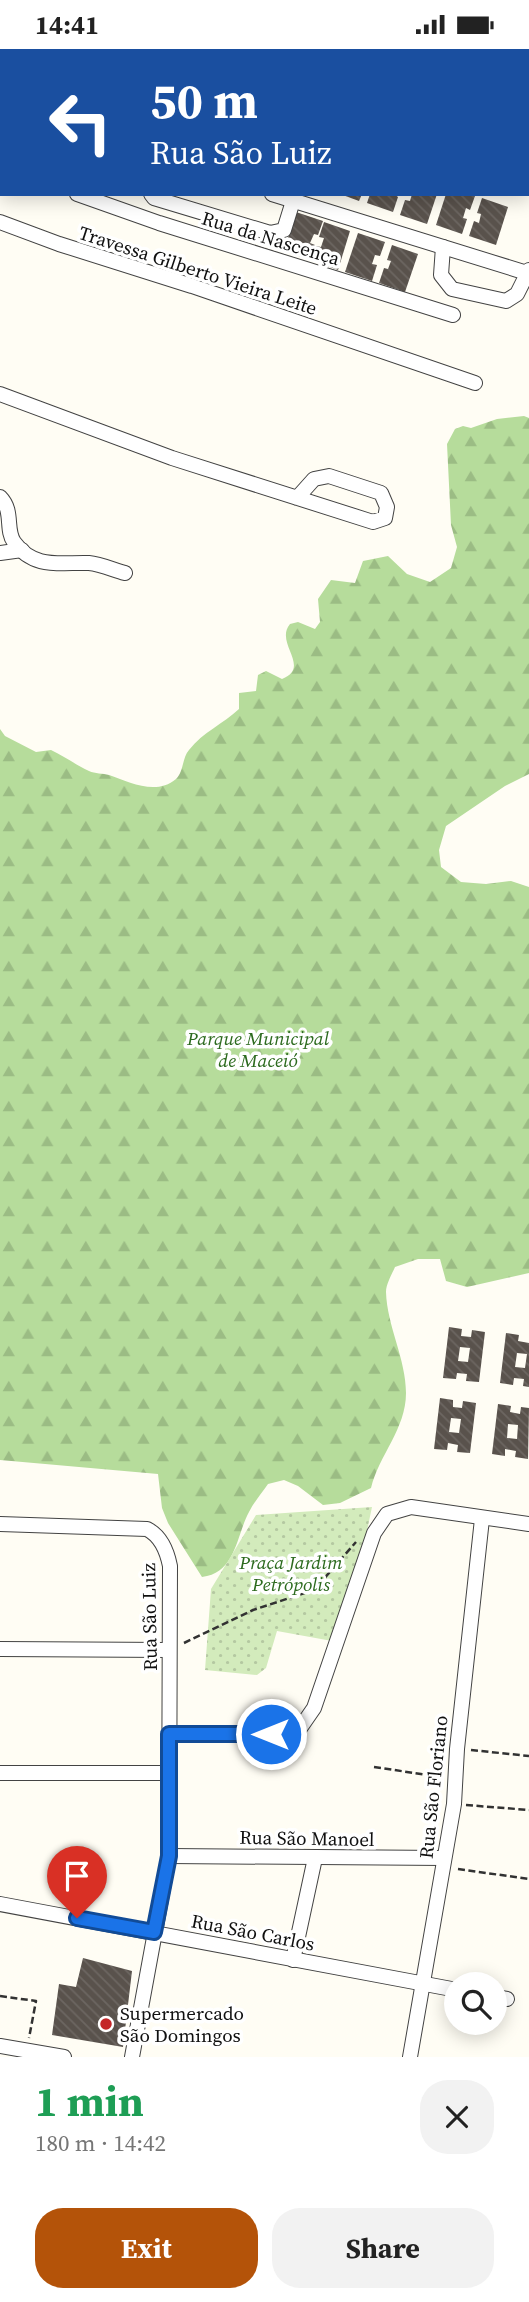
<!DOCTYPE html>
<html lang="en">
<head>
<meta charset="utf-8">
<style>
  :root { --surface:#fff; --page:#f2f2f2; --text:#222; --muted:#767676; --accent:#b45309 }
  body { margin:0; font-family:"Source Serif 4",serif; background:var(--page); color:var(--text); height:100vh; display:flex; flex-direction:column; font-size:26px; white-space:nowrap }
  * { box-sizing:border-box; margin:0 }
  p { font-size:23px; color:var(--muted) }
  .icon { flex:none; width:38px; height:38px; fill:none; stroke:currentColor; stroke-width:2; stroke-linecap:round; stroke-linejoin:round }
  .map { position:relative; height:2008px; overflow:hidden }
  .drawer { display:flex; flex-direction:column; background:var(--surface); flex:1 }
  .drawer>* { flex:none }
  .banner { position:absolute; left:0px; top:0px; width:530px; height:147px; box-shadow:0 4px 18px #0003; background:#1a4fa0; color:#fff; overflow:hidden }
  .fabs { position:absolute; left:444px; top:1923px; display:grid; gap:14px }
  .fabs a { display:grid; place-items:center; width:63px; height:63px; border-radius:50%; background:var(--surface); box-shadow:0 4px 18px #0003; font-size:35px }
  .pin { position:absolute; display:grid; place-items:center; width:60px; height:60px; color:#fff; margin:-72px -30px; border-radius:50% 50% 50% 0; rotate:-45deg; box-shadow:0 0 7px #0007 }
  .pin .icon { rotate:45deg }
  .me { position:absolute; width:77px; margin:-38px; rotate:270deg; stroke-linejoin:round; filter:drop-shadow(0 0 5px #0008) }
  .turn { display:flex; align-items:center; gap:24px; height:147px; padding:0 35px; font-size:32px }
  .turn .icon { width:91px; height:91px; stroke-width:2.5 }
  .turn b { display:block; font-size:49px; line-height:60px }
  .round { display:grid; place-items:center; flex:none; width:74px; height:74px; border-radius:28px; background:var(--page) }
  .overview { display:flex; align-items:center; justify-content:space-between; height:119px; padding:0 35px }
  h1 { font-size:42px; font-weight:700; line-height:52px; color:#1e9e55 }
  .action { display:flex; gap:14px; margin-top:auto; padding:14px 35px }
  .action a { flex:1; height:80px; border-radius:28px; background:var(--accent); color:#fff; font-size:28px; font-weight:700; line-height:80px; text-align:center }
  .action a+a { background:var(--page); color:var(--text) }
  .status { display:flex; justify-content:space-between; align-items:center; height:49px; padding:0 35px; background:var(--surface); direction:ltr }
  .status svg { height:19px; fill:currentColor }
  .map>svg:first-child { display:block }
  .forest { fill:url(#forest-firs) }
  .park { fill:url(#park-dots) }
  .building { fill:url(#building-back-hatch); fill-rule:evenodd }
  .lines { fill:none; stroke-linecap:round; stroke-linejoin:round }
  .minor-casing { stroke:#434343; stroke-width:16 }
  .path { stroke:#323232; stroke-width:2.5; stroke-dasharray:7 3.5; stroke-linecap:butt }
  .minor { stroke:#fff; stroke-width:14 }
  .route-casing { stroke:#114b97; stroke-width:18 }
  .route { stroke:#1a73e8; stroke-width:12 }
  .poi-dot { fill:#c42528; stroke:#fff; stroke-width:2.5 }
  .labels { text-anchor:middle; stroke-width:7; stroke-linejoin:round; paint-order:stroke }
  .street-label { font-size:19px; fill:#101010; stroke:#fff }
  .park-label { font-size:19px; font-style:italic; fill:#2c6a1e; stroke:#fff }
  .poi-label { font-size:19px; fill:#101010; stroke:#fff; text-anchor:start }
</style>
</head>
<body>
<div class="status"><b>14:41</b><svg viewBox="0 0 49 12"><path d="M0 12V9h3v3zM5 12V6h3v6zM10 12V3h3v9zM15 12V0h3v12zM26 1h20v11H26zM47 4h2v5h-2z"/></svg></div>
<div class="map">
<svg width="529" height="2008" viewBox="0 0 529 2008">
  <defs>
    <pattern id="forest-firs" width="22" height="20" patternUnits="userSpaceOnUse" patternTransform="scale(1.75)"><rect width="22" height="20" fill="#b6dc9b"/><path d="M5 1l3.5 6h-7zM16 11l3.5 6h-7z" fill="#9bbc84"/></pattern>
    <pattern id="park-dots" width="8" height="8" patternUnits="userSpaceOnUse" patternTransform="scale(1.75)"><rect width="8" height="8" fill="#d3ebbc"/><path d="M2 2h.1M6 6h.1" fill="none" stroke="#b4c8a1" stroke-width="1.8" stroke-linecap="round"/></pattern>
    <pattern id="building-back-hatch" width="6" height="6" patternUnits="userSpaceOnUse" patternTransform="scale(1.75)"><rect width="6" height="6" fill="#59524c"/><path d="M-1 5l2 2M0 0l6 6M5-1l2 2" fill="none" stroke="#6c6661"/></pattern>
  </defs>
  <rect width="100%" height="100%" fill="#fffdf4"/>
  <path class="forest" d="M 524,367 L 529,369 L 529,725 L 505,737 L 446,777 L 439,801 L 441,818 L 461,833 L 486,835 L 511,832 L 529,838 L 529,1224 L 467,1238 L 446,1232 L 440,1210 L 418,1210 L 395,1218 C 392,1225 386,1235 386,1243 C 387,1277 406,1310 406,1344 C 406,1380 379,1406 371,1439 L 340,1454 L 323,1456 L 298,1437 L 284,1431 L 268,1435 C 262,1444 254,1453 249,1463 C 236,1487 236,1524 202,1528 L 168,1474 L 162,1459 L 158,1425 L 0,1411 L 0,680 L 5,687 L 36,703 L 51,701 C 64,707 76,716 89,722 C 95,725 103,724 109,726 C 129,733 156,747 176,730 C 184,722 182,709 189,701 C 203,683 223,675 239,660 L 239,644 L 256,642 L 258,626 L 266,622 L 282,630 C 312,618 274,594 290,575 L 298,573 L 315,580 L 320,573 L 318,550 L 331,531 L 355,534 L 363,512 L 388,507 L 407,525 L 430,533 L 451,519 L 457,498 L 451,476 L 447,395 L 455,380 L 463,377 L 471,379 L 497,370 Z"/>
  <path class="park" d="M 372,1458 L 364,1496 L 332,1592 L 277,1582 L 266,1619 L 257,1626 L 205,1621 L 211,1540 L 256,1466 Z"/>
  <g class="building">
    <path d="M 340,145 L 362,145 L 359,152 Z"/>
    <path d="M 370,145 L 394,145 L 398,148 L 393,163 L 367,154 Z"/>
    <path d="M 412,145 L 437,145 L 427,175 L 400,166 L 405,151 L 410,152 Z"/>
    <path d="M 446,145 L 475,147 L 470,161 L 466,159 L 463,169 L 467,170 L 462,185 L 436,176 Z"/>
    <path d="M 482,149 L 508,158 L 496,196 L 469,187 L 474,172 L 479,174 L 481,165 L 477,164 Z"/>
    <path d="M 296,163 L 323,172 L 318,186 L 314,185 L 310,194 L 315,196 L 310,211 L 284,202 Z"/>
    <path d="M 324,173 L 350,182 L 338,221 L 311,211 L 316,197 L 321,198 L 324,189 L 319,188 Z"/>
    <path d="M 358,184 L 385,193 L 380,207 L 375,206 L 372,215 L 377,216 L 372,232 L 345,223 Z"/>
    <path d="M 392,196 L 418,205 L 405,243 L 379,234 L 384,219 L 388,220 L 391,212 L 387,211 Z"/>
    <path d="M 449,1278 L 462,1280 L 461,1287 L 471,1288 L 472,1281 L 485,1283 L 479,1333 L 466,1332 L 467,1325 L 457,1324 L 456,1330 L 443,1329 ZM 460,1298 L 470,1299 L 468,1313 L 458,1312 Z"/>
    <path d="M 506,1284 L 519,1286 L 518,1292 L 529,1294 L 529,1338 L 523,1337 L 524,1330 L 514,1329 L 513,1336 L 500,1334 ZM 517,1304 L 527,1305 L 525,1319 L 515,1318 Z"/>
    <path d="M 440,1349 L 453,1351 L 453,1358 L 462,1359 L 463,1352 L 476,1354 L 470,1404 L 457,1403 L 458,1396 L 448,1394 L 447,1401 L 434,1400 ZM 451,1369 L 461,1370 L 459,1384 L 449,1383 Z"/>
    <path d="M 498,1355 L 511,1357 L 510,1363 L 520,1365 L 521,1358 L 529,1359 L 528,1410 L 515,1408 L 516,1402 L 505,1400 L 505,1407 L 492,1405 ZM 508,1375 L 518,1376 L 517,1390 L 507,1389 Z"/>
    <path d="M 83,1909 L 132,1922 L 123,1998 L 52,1986 L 59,1935 L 76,1938 Z"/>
  </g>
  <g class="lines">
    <defs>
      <g id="minor">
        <path d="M 277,0 L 283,2"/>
        <path d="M 20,2 L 22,0"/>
        <path d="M 363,2 L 365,0"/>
        <path d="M 0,26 L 2,24"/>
        <path d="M 0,60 L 2,61"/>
        <path d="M 528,78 L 529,78"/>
        <path d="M 0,118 L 2,119"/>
        <path d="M 77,145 L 159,174 L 453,266"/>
        <path d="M 151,145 L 154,149 L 270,184 L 284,181 L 293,152"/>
        <path d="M 272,145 L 527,224"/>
        <path d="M 0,173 L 59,195 L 192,237 L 475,334"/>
        <path d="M 443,198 L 441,226 L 452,240 L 506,252 L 517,245 L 529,221"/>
        <path d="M 0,345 L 172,409 L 373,473 L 385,469 L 387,458 L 381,444 L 329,427 L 314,430 L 297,449"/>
        <path d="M 0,448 C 14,462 5,480 14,493 C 34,521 61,513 89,514 C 100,515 114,521 125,524"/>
        <path d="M 0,504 L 22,501"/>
        <path d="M 0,1475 L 147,1480 C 161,1487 167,1502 170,1517 L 169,1807 L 132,2008"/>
        <path d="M 0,1600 L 169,1601"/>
        <path d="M 169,1685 L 296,1685 L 314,1659 L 374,1484 L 387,1465 L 411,1458 L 529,1475"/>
        <path d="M 0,1724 L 168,1724"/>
        <path d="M 169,1807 L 444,1809"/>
        <path d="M 0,1855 L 457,1941"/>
        <path d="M 293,1911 L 315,1809"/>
        <path d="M 495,1948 L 507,1950"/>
        <path d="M 0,1997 L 64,2008"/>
        <path d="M 410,2008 L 454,1755 L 457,1700 L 482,1470"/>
      </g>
    </defs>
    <use href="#minor" class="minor-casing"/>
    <g class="path">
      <path d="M 184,1594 L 253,1561 L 314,1541 L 356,1493"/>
      <path d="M 471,1701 L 529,1707"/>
      <path d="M 374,1718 L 441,1728"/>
      <path d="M 466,1756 L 529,1761"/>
      <path d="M 458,1820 L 529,1830"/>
      <path d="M 0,1947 L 36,1952 L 29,1989"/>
    </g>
    <use href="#minor" class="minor"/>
  </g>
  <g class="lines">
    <defs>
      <path id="route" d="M 77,1869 L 154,1883 L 169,1807 L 169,1685 L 271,1685"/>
    </defs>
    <use href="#route" class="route-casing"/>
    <use href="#route" class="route"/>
  </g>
  <circle class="poi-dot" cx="106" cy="1975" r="7"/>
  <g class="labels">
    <g class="street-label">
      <text transform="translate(271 189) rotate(17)" y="7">Rua da Nascença</text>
      <text transform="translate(198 221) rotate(18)" y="7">Travessa Gilberto Vieira Leite</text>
      <text transform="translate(149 1568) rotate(-91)" y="7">Rua São Luiz</text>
      <text transform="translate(433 1738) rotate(-84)" y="7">Rua São Floriano</text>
      <text transform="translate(307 1789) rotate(1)" y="7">Rua São Manoel</text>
      <text transform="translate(253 1883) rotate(11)" y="7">Rua São Carlos</text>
    </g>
    <g class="park-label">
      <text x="258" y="996">Parque Municipal<tspan x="258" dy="22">de Maceió</tspan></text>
      <text x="291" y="1520">Praça Jardim<tspan x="291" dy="22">Petrópolis</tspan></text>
    </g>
    <g class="poi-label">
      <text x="120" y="1971">Supermercado<tspan x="120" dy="22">São Domingos</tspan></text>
    </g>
  </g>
</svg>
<div class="fabs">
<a><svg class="icon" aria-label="search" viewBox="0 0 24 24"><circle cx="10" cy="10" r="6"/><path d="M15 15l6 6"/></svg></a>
</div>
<div class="pin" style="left:77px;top:1869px;background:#d93025"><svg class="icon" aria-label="arrive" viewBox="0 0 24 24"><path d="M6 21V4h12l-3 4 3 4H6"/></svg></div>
<svg class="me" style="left:271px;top:1685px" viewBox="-20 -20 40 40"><circle r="17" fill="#1a73e8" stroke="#fff" stroke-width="3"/><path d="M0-11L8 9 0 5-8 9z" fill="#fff"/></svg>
<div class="banner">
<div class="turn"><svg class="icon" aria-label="left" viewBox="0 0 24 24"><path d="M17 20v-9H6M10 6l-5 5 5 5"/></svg><div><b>50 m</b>Rua São Luiz</div></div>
</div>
</div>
<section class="drawer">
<div class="overview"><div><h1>1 min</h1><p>180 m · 14:42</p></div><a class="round"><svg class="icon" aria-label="close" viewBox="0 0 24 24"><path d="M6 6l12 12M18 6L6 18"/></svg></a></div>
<div class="action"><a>Exit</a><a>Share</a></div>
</section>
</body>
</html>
